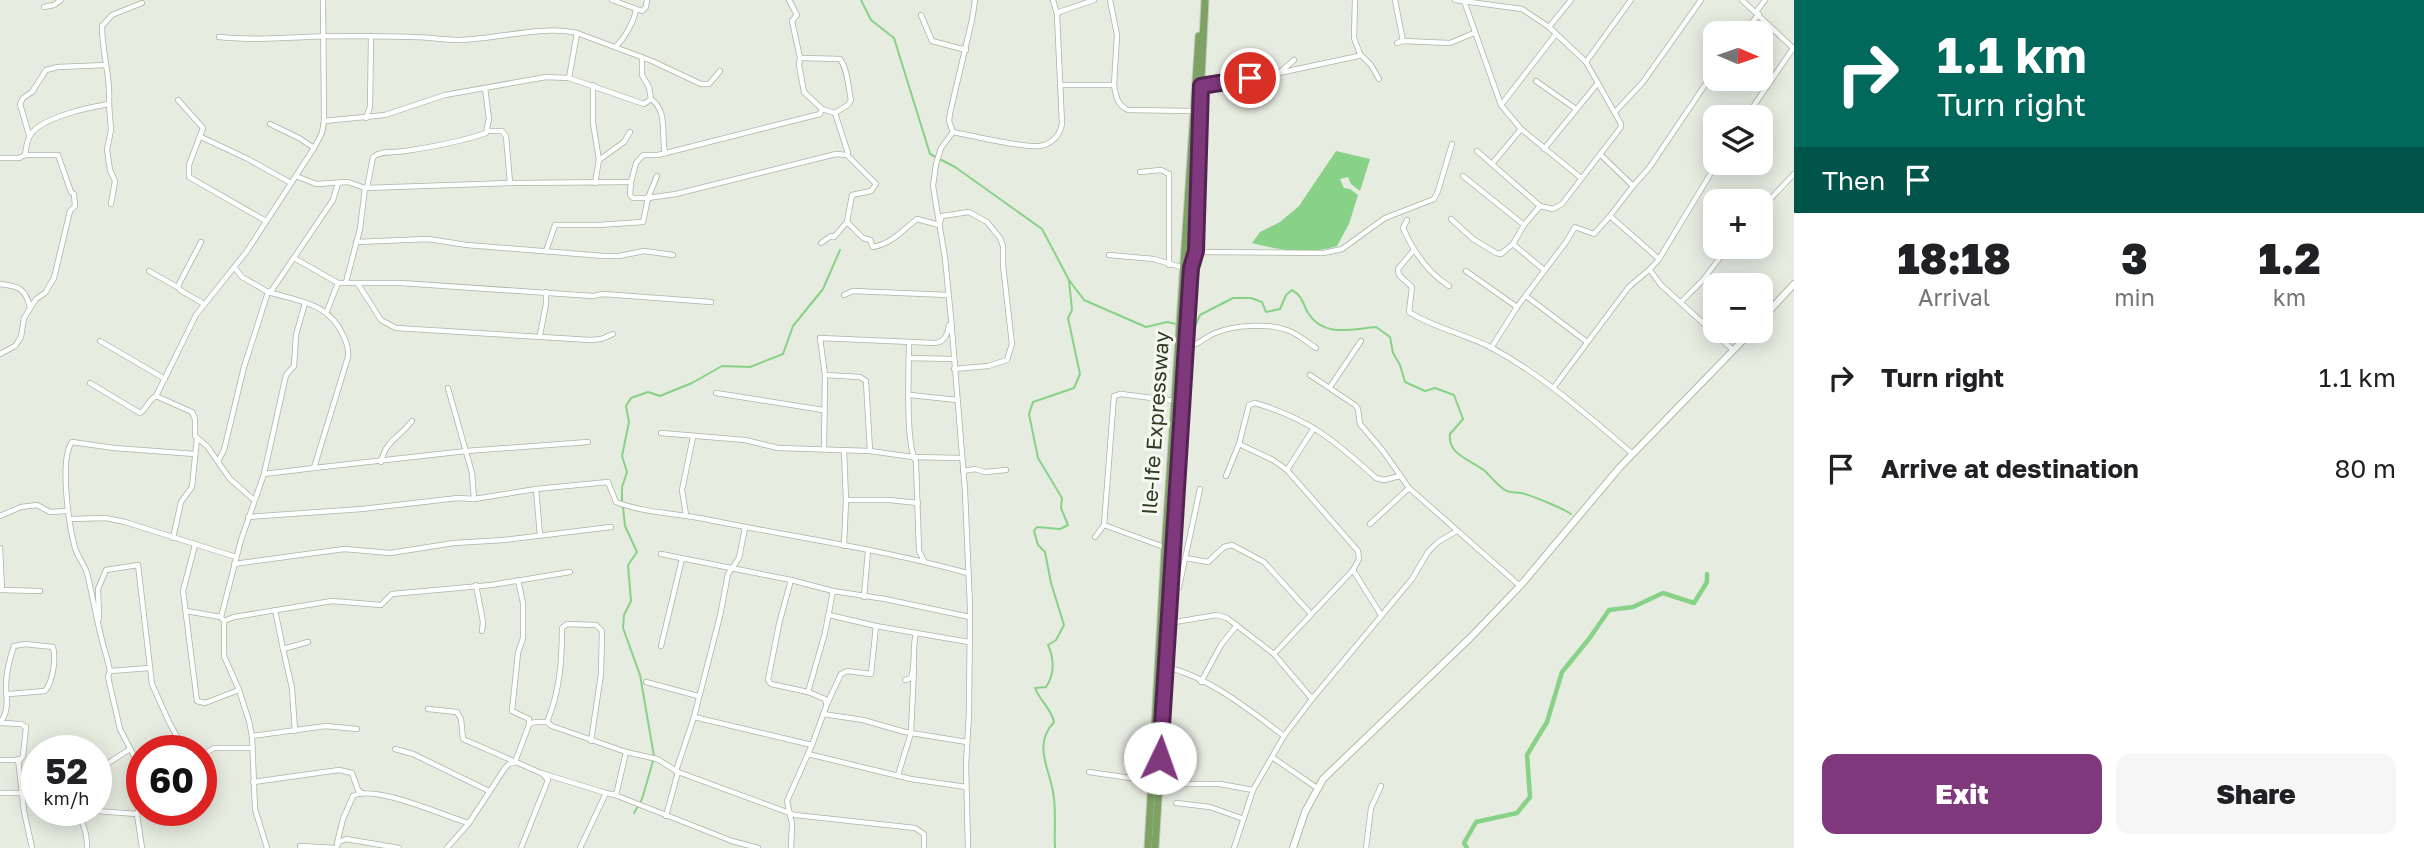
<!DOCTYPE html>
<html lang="en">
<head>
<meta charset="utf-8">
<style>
  :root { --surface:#fff; --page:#f6f6f6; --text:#202124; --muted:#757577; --accent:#80387d }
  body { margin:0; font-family:"Golos Text",sans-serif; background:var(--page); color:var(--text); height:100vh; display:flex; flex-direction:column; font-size:26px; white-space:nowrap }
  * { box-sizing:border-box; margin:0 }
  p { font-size:23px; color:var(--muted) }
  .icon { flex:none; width:38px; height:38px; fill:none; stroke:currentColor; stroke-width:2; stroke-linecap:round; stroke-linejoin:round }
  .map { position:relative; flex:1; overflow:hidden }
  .panel { display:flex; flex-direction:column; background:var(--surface); width:630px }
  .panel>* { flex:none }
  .banner { background:#00695c; color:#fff; overflow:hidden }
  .needle { width:46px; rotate:92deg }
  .buttons { position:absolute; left:1703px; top:21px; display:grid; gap:14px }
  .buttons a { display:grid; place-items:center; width:70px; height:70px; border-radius:14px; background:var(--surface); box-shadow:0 4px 18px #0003; font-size:35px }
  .speed { position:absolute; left:21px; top:735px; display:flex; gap:14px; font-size:35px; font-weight:700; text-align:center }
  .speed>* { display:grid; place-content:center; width:91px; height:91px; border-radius:50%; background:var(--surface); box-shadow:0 4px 18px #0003; line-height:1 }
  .speed small { font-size:18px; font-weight:400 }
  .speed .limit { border:10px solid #d22; background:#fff; color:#111 }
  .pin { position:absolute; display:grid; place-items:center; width:60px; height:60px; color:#fff; margin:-30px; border:4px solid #fff; border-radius:50%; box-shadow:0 2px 7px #0007 }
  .me { position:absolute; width:77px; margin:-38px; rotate:3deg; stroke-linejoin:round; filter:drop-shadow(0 0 5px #0008) }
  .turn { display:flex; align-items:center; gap:24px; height:147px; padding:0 28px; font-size:32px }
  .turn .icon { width:91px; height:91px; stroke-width:2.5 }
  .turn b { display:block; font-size:49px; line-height:60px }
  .then { display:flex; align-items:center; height:66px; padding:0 28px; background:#0003; gap:14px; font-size:26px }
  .eta { display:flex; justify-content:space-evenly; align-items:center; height:119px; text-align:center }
  .eta b { font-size:42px; font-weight:800; line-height:49px }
  .primary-button { display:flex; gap:14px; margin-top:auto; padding:14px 28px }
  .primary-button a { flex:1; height:80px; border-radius:14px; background:var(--accent); color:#fff; font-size:28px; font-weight:800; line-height:80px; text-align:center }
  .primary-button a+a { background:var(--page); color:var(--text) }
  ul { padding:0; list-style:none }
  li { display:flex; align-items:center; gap:21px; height:91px; padding:0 28px }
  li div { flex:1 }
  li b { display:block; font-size:26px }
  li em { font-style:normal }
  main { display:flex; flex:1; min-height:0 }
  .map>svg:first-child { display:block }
  .water { fill:#88d287 }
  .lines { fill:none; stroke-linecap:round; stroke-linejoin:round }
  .stream { stroke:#88d287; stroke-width:2 }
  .canal { stroke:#88d287; stroke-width:4.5 }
  .minor-casing { stroke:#abb4a4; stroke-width:6 }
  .secondary-casing { stroke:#aebba2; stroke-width:8 }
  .primary-casing { stroke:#c4c9c1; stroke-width:9 }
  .minor { stroke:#fff; stroke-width:4.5 }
  .secondary { stroke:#fff; stroke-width:6 }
  .primary { stroke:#7ea264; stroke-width:7 }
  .route-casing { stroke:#532451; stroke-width:18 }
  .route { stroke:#80387d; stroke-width:12 }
  .labels { text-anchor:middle; stroke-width:6; stroke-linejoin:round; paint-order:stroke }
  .street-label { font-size:21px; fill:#2d3d21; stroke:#f6f8f1 }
</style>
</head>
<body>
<main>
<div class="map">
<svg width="1794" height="848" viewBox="0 0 1794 848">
  <rect width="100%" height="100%" fill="#e7ece1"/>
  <path class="water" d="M 1336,151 L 1370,159 L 1360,191 L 1351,184 L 1348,177 L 1340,179 L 1344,188 L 1350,189 L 1358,195 L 1349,224 L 1337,246 C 1310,255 1279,250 1252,243 L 1260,232 L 1280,222 L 1299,206 Z"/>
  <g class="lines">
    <g class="stream">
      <path d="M 861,0 L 871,20 L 894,38 L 930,154 L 955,167 L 1042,229 L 1069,280 L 1084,300 L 1146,327 L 1167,322 L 1176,324"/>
      <path d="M 1192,326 L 1195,326 L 1200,315 L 1233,298 L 1251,298 L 1262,302 L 1266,312 L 1280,309 L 1286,295 L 1292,290 C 1302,295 1303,304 1308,313 C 1324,338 1351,329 1376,327 L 1390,337 L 1393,353 L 1400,365 L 1405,382 L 1425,391 L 1435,388 L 1454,395 L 1463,419 L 1450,434 C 1447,455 1472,460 1485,471 C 1491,477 1497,485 1505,490 C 1510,493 1515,492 1521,493 C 1531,495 1562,508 1571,514"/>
      <path d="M 622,501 L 622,487 L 627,472 L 622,456 L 629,422 L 626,406 L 631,398 L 648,392 L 660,396 L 692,383 L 722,366 L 750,367 L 783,354 L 793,326 L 823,289 L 840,250"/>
      <path d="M 623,507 L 625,526 L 637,552 L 628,565 L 631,601 L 624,615 L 623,628 L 640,675 L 654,756"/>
      <path d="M 634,813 L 642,799 L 653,761"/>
      <path d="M 1055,848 C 1054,832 1056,815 1054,799 C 1052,771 1031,747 1054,722 C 1051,708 1040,701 1035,688 L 1046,687 C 1055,674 1054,658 1048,645 L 1056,640 L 1064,625 L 1051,583 L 1045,552 L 1038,545 L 1034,531 L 1037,527 L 1060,529 L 1068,525 L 1061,508 L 1062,498 L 1038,458 L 1029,414 L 1033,402 L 1074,388 L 1080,374 L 1068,318 L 1072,310 L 1069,281"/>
    </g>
    <path class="canal" d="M 1467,848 L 1464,843 L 1476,822 L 1517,813 L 1530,797 L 1527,755 L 1547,722 L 1562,672 L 1589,639 L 1609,610 L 1633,607 L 1663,593 L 1694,603 L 1707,582 L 1707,574"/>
    <defs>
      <g id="minor">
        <path d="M 612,0 L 642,11 L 646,7 L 647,0"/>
        <path d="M 1053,0 L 1057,14"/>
        <path d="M 1110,0 L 1117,35 L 1114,85"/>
        <path d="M 1395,0 L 1403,41"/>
        <path d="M 1455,0 L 1522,9 L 1549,27 L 1586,62 L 1621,124 L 1621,127 L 1562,204 L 1553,209 L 1540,206 L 1477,151"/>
        <path d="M 1742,0 L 1793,48"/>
        <path d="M 1464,1 L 1501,105 L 1521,129 L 1581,178"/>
        <path d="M 44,7 L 54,5 L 61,0"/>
        <path d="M 1756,12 L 1765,0"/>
        <path d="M 921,15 L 932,41 L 966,50"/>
        <path d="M 1549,27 L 1571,0"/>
        <path d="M 1743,33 L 1759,14"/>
        <path d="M 219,37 C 257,41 294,37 331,36 C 358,36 385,36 412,37 C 428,37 444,40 460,40 C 498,39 541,25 577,33"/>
        <path d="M 1397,43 L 1403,41 L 1450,43 L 1474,33"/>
        <path d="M 615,47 C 624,40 634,21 636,10"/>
        <path d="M 1360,54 L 1371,65 L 1379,79"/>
        <path d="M 801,58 L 840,59 C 848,70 848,87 851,100 L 848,105 L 835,113 L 822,109"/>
        <path d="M 1586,62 L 1631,0"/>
        <path d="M 1279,73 L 1358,56 L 1360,54 L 1354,38 L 1355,0"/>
        <path d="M 569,78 L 577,33 L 652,61 L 701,84 L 709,84 L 720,71"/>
        <path d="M 1536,81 L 1576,109"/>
        <path d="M 593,85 L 593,123 L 599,160 L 595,183"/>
        <path d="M 1062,85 L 1114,85 C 1116,96 1117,105 1128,110 L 1193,111"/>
        <path d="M 1201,86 L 1279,73 L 1294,60"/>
        <path d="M 651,99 C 668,111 661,134 665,153"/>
        <path d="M 178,100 L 203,128 L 189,165 L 189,177 L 266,221"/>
        <path d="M 109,104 C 111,75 102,55 102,26 L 112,15 L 142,3"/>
        <path d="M 1501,105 L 1556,34"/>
        <path d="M 1616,111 L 1643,82 L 1701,0"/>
        <path d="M 835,113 L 848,153 L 847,155"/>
        <path d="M 1746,117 L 1794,47"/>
        <path d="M 366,118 L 370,107 L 371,38"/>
        <path d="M 324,121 L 385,115 L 445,95 L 546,77 L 569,78 L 644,104 L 651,99 L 649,87 L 642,75 L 642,57"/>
        <path d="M 270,124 L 299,138 L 314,148"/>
        <path d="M 488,131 L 502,131 L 506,136 L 510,183"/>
        <path d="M 953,132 C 974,136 1021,148 1040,146 C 1052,144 1060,135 1062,124 L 1057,15 L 1059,12 L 1094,0"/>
        <path d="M 29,135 L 20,104 L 23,98 L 32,92 L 46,70 L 58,67 L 106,65"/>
        <path d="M 201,137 L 248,159 L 291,183"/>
        <path d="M 1544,149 L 1598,83"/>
        <path d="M 1601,155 L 1633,186 L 1610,216 L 1659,259"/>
        <path d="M 0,158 L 19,158 L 25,155 C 26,148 27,139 31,134 C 43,117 90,107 109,104 L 111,130 L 107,150 L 110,170 L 115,181 L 111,204"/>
        <path d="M 599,160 L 624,142 L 630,132"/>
        <path d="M 1492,164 L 1521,129"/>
        <path d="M 1140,172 L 1161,170 L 1169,174 L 1169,265"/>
        <path d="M 296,176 L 316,184 L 348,182 L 365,188 L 510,183 L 631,182 L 636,163 L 643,155 L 658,155 L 820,114 L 822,109 L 804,92 L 799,65 L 800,58 L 792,21 L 797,15 L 789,0"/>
        <path d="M 1463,176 L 1524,225"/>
        <path d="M 631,182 L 630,195 L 633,198 L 648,198 L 676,194 L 836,154 L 847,155 L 876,184 L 871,191 L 852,195 L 847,222 L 863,238 L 870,240 L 873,247 C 891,244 903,230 917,219 L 939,225 L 942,216 L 969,212 L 987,222 L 1000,238 L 1003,246 L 1003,265 L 1012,344 L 1007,360 L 988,366 L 954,369"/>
        <path d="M 1633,186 L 1649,168 L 1715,70"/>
        <path d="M 367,188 L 373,157 C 382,150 395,153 405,151 C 432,147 460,142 486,133 L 489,119 L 485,88"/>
        <path d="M 1760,210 L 1794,174"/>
        <path d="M 1451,219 L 1473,239 L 1496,253 L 1501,254 L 1513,244 L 1524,225 L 1540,206"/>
        <path d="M 1407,220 L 1403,228 C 1413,251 1427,272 1449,286"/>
        <path d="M 201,242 L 178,286 L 180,290 L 204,304"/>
        <path d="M 356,242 L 428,239 L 467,245 L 604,256 L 619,256 L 644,251 L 673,255"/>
        <path d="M 821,243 L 831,236 L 834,237 L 847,222"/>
        <path d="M 1513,244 L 1544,270"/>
        <path d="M 546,251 L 555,225 L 598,225 L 643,222 L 648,198 L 657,176"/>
        <path d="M 1413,251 L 1398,269 L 1399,275 L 1412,287 L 1409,312 C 1434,328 1465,334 1492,348 C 1544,376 1588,416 1633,454"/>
        <path d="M 1196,252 L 1324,253 L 1342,249 L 1385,218 L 1434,199 L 1438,191 L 1452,144"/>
        <path d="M 1109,255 L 1154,259 L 1184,268"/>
        <path d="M 294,258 L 338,283 L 401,283 L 593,296 L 603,294 L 711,302"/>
        <path d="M 235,268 L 242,277 L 268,292 L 272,290 L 333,200 L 338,183"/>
        <path d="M 1650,270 L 1661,285 L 1733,350"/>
        <path d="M 149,271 L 177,287"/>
        <path d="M 1466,271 L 1517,307"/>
        <path d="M 346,282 L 360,229 L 365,188"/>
        <path d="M 0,284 C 18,286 26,288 30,308"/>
        <path d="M 358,284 L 381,320 L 396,328 L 591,340 L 601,339 L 613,334"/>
        <path d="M 844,295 L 853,291 L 948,295"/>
        <path d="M 1526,296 L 1587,342"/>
        <path d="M 1681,302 L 1703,280 L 1728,247"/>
        <path d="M 327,311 L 338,283"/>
        <path d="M 540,335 L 546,304 L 546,292"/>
        <path d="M 100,341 L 165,379"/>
        <path d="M 909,342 C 909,367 905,444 916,462 L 919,551 L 924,561"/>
        <path d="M 1185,346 C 1199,346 1203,338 1215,333 C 1235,325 1267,323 1287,330 C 1298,334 1307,342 1316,348"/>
        <path d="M 1491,348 L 1517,307 L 1566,242 L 1575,227 L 1594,234 L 1610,216"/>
        <path d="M 0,354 L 15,346 L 21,337 L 24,318 L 36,299 L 45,293 L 54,278 L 70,211 L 75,206 L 74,194 L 71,192 L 58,155 L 25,155"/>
        <path d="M 909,360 L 909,358 L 954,359"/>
        <path d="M 825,375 L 860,377 L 866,381 L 870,451"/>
        <path d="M 1310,375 L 1355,405 L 1358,409 L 1360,424 L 1383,451 L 1409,488 L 1520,586"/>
        <path d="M 90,383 L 140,413 C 147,409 148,400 156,396 L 196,315 L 247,251 L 314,148 L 322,133 L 324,121 L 323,0"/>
        <path d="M 1330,387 L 1361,341"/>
        <path d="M 1554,387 L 1628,288 C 1638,278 1650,271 1659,259 L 1717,163"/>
        <path d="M 716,393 L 823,410"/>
        <path d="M 910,395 L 957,400"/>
        <path d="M 156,396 L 192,412 L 195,419 L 195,436 L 207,446 L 230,479 L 254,500"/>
        <path d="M 661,433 L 745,440 L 778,448 L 870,451 L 913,457 L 961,458"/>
        <path d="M 1239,444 L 1273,460 L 1287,470 L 1358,551 L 1359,559 L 1353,570 L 1274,654"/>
        <path d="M 824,449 L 825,375 L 820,338 L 935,343 C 945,342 948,334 949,325"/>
        <path d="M 218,461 L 224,450 L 244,367 L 268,292 C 299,301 329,303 343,335 C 347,343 349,349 348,357 L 314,468 L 466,451 L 588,442"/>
        <path d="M 381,462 C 386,440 399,438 412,421"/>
        <path d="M 1287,470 L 1314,428"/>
        <path d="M 963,471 L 975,469 L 985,472 L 1006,470"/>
        <path d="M 264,474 L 314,468"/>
        <path d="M 1226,476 L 1239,444 L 1249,405 L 1255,403 C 1310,419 1335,441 1376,478 L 1384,480 L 1400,476"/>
        <path d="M 536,489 L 540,535"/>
        <path d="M 474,499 L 536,489 L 608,482 L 616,502 C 644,513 675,513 705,519 C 792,537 881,549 967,573"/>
        <path d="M 846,500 L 889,500 L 918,503"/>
        <path d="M 686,515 L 682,490 L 693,437"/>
        <path d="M 0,516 L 21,507 L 37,505 L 50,512 L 67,511"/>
        <path d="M 248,517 L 362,509 L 458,498 L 474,499 L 472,473 L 448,388"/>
        <path d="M 70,519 L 106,518 L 125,522 L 236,557"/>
        <path d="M 1370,524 L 1409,488"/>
        <path d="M 1104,525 L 1172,550"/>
        <path d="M 745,528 L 739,558 L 728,574 L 720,616 L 694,717 L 812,745"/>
        <path d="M 1095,537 L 1104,525 L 1114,396 L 1121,394 L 1175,401"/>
        <path d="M 173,538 L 181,502 L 192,487 L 197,438"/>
        <path d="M 195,545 L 183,591 L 197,701 L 205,703 L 239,690"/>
        <path d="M 844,546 L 846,500 L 844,450"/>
        <path d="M 0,548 L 2,590"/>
        <path d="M 661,554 L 791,580 L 833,591 L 885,599 L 970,617"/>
        <path d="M 1185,558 L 1208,562 L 1224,547 L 1232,545 L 1264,562 L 1311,614"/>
        <path d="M 234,564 L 344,549 L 390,553 L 454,543 L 504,540 L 611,527"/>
        <path d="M 1353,570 L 1381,615"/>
        <path d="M 791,580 L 779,624 L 768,680 L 771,684 L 808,692 L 825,699 L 826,703"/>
        <path d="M 476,585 L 483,622 L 482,631"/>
        <path d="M 1,590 L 40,591"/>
        <path d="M 1170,592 L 1179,587 L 1200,489"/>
        <path d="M 864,597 L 868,551"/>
        <path d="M 275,610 L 283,649"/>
        <path d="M 186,611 L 221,617"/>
        <path d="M 829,615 L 876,626 L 916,633"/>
        <path d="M 99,619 L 98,589 L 106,570 L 138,565 L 152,684 L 169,722 L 185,751"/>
        <path d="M 224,621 L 234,617 L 332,601 L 381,605 L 392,594 L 491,585 L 570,572"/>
        <path d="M 1169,623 L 1217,615 L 1227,618 L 1274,654 L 1312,699"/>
        <path d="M 661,646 L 682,559"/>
        <path d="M 1165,667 C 1206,675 1251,711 1284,736"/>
        <path d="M 110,671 L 150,668"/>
        <path d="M 905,680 L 911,678 C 916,663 912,647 916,633 L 969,642"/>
        <path d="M 646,682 L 698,696"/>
        <path d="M 1201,682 L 1221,645 L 1237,625"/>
        <path d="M 808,692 L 825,633 L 833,591"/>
        <path d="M 428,709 L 457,712 L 461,719 L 463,739 L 541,773 L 606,793 L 615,795 L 617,791 L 626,752 L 657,759 L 678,772 L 795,815 L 915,828 L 924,834 L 924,848"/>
        <path d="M 823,714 L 863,720 L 905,732 L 967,742"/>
        <path d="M 547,722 L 552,726 L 626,752"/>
        <path d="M 0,723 C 10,709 6,700 6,685 C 6,672 10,658 14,646 L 25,644 L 53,647 C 56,660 53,681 45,691 L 9,694"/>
        <path d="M 529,724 L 535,722 L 547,722 C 560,691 562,660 562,628 L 567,624 L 596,625 L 602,631 L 601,674 L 591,741"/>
        <path d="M 295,731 L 292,688 L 283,649 L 308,642"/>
        <path d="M 252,736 L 326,726 L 357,729"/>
        <path d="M 395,749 L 413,754 L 489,791"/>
        <path d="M 808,754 L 911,779 L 966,787"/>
        <path d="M 201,756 L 214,748 L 252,748"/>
        <path d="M 1272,757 L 1317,788"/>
        <path d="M 18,759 L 24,811 L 32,848"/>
        <path d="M 0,760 L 20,760 L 23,756 L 26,727 L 21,724 L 1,723"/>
        <path d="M 96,771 L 130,749"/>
        <path d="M 676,771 L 694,717"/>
        <path d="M 1089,772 L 1151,781"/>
        <path d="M 898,775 L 911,733 L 914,667"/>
        <path d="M 253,782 L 339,770 L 352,773 L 358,790 L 362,793"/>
        <path d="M 1158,784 L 1220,784 L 1253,790"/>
        <path d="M 0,793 L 21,793"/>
        <path d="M 615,795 L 732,841 L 758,848"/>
        <path d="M 353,796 C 376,784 443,816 469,823"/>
        <path d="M 1176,803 L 1210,807 L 1244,819"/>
        <path d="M 73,810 C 84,821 87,833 87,848"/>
        <path d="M 666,816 L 678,772"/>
        <path d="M 82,819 L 85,813 L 96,811 L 137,814"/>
        <path d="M 337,843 L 343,819 L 353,796"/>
        <path d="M 300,846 L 336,848 L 339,842 L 346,839 L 399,848"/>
        <path d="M 142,848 L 137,814 L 140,805 L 140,776 L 134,756 L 120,729 L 108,677 L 110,671 L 107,658 C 98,630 94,601 87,573 C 84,564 78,557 75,548 C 69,526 59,459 72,442 L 114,448 L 195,454"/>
        <path d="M 267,848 L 255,809 L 252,736 L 249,721 L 239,690 L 224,656 L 224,621 L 221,617 L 241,540 L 264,474 L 286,375 L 294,366 L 296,335 L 305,303"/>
        <path d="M 447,848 L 469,823 L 505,768 L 509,764 L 515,762 L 529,725 L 529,719 L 512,711 L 518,653 L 523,638 L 523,603 L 518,580"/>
        <path d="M 521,848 L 548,780 L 542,773"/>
        <path d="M 580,848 L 606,793"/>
        <path d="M 791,848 L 792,824 L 787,801 L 812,745 L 827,704 L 841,674 L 847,671 L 871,674 L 876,626"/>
        <path d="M 968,848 L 966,765 L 969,713 L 970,607 L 965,491 L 951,318 L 945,258 L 933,186 L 936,164 L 941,148 L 953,132 L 949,121 L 950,113 L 972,20 L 975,0"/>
        <path d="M 1234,848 L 1253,790 L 1284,736 L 1312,699 L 1412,579 L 1428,552 L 1438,542 L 1457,531"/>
        <path d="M 1366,848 L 1371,808 L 1381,786"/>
      </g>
      <g id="secondary">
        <path d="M 1760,321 L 1794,284"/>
        <path d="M 1293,848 L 1305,812 L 1323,779 L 1470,638 L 1520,586 L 1620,467 L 1752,331"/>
      </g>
      <g id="primary">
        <path d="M 1148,848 L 1165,549 L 1199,36"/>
        <path d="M 1155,848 L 1191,268 L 1196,252 L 1198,139 L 1205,0"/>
      </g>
    </defs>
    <use href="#minor" class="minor-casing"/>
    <use href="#secondary" class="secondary-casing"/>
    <use href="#primary" class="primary-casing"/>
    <use href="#minor" class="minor"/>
    <use href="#secondary" class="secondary"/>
    <use href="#primary" class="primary"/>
  </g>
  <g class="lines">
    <defs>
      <path id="route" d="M 1160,758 L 1190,282 L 1191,268 L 1196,251 L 1201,86 L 1250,78"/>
    </defs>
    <use href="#route" class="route-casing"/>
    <use href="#route" class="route"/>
  </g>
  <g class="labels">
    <g class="street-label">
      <text transform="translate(1156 423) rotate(-86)" y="7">Ile-Ife Expressway</text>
    </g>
  </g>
</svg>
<div class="buttons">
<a><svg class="needle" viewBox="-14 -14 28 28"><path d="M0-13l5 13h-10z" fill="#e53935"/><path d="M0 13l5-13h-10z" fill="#757577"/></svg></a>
<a><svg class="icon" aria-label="layers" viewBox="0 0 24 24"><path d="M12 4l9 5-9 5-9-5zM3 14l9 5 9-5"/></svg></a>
<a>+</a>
<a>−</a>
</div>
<div class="speed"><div>52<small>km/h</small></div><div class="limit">60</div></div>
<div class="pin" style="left:1250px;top:78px;background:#d93025"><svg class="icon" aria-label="arrive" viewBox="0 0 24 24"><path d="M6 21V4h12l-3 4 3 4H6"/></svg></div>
<svg class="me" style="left:1160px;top:758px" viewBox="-20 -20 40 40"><circle r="19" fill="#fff"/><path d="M0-13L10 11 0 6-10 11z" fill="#80387d"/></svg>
</div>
<section class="panel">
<div class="banner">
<div class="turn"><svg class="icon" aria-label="right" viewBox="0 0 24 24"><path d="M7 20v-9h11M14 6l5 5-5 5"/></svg><div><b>1.1 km</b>Turn right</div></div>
<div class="then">Then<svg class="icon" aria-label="arrive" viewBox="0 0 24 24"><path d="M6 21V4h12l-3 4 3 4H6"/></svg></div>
</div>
<div class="eta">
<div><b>18:18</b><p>Arrival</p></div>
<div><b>3</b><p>min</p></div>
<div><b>1.2</b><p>km</p></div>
</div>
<ul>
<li><svg class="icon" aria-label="right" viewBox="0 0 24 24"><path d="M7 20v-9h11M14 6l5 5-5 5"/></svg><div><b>Turn right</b></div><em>1.1 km</em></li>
<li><svg class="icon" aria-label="arrive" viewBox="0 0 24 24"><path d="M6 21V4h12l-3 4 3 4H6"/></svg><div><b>Arrive at destination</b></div><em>80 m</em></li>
</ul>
<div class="primary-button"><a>Exit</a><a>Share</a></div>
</section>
</main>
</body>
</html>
